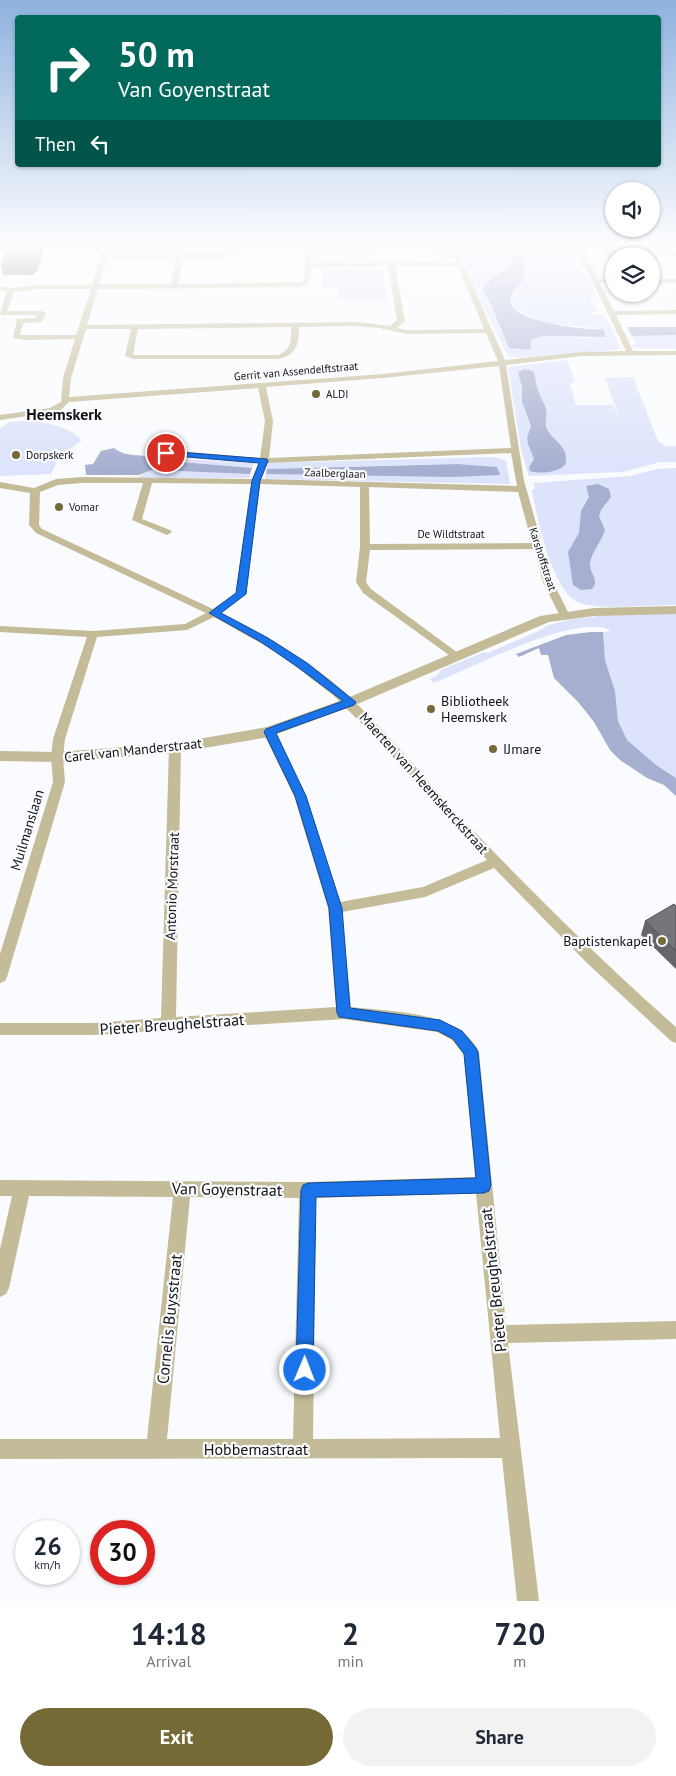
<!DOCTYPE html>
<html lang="en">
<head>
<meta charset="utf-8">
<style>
  :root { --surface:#fff; --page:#f2f2f3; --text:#1f2937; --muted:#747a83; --accent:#756936 }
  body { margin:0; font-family:"PT Sans",sans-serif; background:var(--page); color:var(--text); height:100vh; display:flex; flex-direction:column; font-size:19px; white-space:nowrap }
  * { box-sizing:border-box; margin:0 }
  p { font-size:16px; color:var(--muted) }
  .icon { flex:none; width:28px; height:28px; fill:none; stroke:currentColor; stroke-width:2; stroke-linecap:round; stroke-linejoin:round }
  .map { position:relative; height:1601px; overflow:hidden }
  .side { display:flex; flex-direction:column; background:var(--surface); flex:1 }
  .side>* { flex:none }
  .banner { position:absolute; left:15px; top:15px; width:646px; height:152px; border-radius:5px; box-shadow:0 1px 4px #0004; background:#00695c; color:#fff; overflow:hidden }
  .tools { position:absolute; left:605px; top:182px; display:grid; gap:10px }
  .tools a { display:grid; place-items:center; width:55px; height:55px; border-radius:50%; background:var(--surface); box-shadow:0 1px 4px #0004; font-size:25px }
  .speed { position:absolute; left:15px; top:1520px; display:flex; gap:10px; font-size:25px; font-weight:700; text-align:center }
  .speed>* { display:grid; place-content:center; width:65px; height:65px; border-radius:50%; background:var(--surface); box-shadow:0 1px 4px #0004; line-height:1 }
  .speed small { font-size:12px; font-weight:400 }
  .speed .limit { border:8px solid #d22; background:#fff; color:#111 }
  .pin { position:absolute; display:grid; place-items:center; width:42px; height:42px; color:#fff; margin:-21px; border:2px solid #fff; border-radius:50%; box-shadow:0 1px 5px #0007 }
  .me { position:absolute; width:55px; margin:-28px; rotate:1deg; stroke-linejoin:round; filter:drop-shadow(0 0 4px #0008) }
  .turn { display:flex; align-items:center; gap:18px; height:105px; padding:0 20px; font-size:22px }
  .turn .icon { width:65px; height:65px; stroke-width:2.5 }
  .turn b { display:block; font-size:35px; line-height:42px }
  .then { display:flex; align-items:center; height:48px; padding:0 20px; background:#0003; gap:10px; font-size:19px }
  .eta { display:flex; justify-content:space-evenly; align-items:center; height:85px; text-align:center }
  .eta b { font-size:30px; font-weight:600; line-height:35px }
  .action { display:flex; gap:10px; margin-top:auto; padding:10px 20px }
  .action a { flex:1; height:58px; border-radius:30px; background:var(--accent); color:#fff; font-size:20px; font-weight:600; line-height:58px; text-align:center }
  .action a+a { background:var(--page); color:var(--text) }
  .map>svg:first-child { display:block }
  .green { fill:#dce3fb; fill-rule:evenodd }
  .water { fill:#a7afd0 }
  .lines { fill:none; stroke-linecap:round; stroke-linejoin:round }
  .minor { fill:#c4bb98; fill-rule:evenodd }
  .tertiary { fill:#c4bb98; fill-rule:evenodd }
  .wall { fill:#65656a }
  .shaded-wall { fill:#525356 }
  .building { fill:#75767b; stroke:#525356 }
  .route { fill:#1a73e8; stroke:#114b97 }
  .poi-dot { fill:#756936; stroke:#fafbfe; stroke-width:2 }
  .labels { text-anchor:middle; stroke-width:4.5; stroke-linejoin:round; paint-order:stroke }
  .far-street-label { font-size:11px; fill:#131315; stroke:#fafbfe }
  .far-poi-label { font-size:11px; fill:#131315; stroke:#fafbfe; text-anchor:start }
  .poi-label { font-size:14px; fill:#131315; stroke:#fafbfe; text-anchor:start }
  .street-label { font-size:14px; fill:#131315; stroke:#fafbfe }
  .far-district-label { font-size:16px; font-weight:bold; fill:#131315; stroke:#fafbfe }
  .near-street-label { font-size:16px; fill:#131315; stroke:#fafbfe }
</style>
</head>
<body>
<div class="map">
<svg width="676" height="1601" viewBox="0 0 676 1601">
  <rect width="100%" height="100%" fill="#fafbfe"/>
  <g class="green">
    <path d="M 432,247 L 448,247 L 454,260 L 436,262 Z"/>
    <path d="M 457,247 C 478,247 507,240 513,265 C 505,267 485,282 483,291 L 513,349 L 528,350 L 531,340 L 543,336 L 592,338 L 603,329 L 547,323 L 522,313 L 511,304 L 516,287 L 524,273 L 520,250 L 517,247 L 570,247 L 572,258 L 561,260 L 574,260 L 580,273 L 590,276 L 596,296 L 591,297 L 591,302 L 599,311 L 590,312 L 592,314 L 604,315 L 613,330 L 620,347 L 616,350 L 516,358 L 508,356 L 472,284 Z"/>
    <path d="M 367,252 L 368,263 L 312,264 L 312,253 Z"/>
    <path d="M 322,268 L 382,268 L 387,300 L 338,300 L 338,288 L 323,288 Z"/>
    <path d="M 676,335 L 676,349 L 634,348 L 631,345 L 637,344 L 632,336 Z"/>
    <path d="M 567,360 L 575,381 L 570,384 L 576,405 L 613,405 L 621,422 L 605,378 L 633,377 L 658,441 L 665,446 L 676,446 L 676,462 L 660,462 L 622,472 L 529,476 L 521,449 L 508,367 ZM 525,369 L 530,370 L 546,411 L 544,423 L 548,431 L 559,443 L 529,467 L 534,459 L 527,437 L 531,426 L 530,421 L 522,402 Z"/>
    <path d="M 23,421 C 45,422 62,424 80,438 L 81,441 L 59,457 L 51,474 L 0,476 L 0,428 L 10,422 Z"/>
    <path d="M 152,457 L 254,463 L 252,468 L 158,460 Z"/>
    <path d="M 494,457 L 506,461 L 510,484 L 265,479 L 266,474 L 499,475 L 497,467 L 458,464 L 404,465 L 267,469 L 268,463 Z"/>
    <path d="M 676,468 L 676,605 C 653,605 599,610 580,603 C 551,591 537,518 532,490 L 535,489 L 534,483 L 630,476 L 657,469 Z"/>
    <path d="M 152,470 L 250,474 L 249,478 L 137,478 Z"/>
    <path d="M 676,613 L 676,778 L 656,765 L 627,741 L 618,721 L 615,691 L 605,660 L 603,632 L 611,631 C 579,611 469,669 434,683 L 429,679 L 436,676 L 441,670 L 484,652 L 488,653 L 543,629 L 544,627 L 552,624 L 573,619 L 595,617 L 596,615 Z"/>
  </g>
  <g class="water">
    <path d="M 498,247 L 517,247 C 525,255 528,272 521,282 C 517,288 510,293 511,302 C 513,322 587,331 603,329 L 606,337 L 543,336 L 531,340 L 531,348 L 529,350 L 509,348 L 492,307 L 483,290 L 484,286 L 491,279 L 513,265 L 508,253 Z"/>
    <path d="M 627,327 L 676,327 L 676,335 L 632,336 Z"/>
    <path d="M 525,369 L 533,371 C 536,377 535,384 538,390 C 540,396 544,402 546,409 C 548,417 543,423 548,431 C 556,442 570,449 565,465 C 556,473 541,474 530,471 L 529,467 L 534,459 L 528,444 L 527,437 L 531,426 L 522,402 L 522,387 L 518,372 Z"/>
    <path d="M 114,448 C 127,459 143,452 158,460 L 252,468 L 250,474 L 152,470 L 139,475 L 86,475 L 85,465 L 93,464 L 101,451 Z"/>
    <path d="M 458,464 L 497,467 L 500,475 L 453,477 L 266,474 L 267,469 Z"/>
    <path d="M 598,484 L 609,489 L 611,497 L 601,510 L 599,516 L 605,530 C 602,541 592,551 590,563 C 589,573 600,580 592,589 L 581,590 L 573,585 L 568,552 L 579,533 L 581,511 L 589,497 L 586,486 Z"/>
    <path d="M 591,632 L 603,632 L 605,660 L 615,691 L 618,721 L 627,740 L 656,765 L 676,778 L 676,796 L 664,785 L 647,778 L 620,760 L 610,750 L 594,722 L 579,703 L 554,678 L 548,655 L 541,655 L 539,648 L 519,657 L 516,654 L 566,635 Z"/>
  </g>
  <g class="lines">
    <g class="minor">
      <path d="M 104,247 L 110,247 L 108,254 L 223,253 L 229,251 L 229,247 L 235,247 L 234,253 L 224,257 L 183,257 L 178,284 L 304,282 L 305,247 L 372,248 L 375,250 L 372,252 L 311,252 L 311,263 L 456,262 L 450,247 L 456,247 L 505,360 L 582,352 L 626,351 L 576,247 L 582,247 L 598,279 L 614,279 L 614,283 L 600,283 L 614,311 L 676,310 L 676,314 L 616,315 L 633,351 L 676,351 L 676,355 L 582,356 L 506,365 L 524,481 L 553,582 L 569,614 L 568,616 L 560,616 L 543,582 L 534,549 L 370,550 L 366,582 L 371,589 L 462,656 L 457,659 L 453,658 L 363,593 L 356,582 L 360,547 L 360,487 L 260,484 L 246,594 L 221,613 C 264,634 306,658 342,690 C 385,729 421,775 461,818 C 530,890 601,961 676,1027 L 676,1043 L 671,1041 L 587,963 L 494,868 L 425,897 L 342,912 L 351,1007 C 391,1012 459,1010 479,1052 L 506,1325 L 676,1321 L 676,1339 L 508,1343 L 539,1601 L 517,1601 L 502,1458 L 0,1459 L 0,1439 L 147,1439 L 173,1197 L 29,1196 L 9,1288 L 6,1294 L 0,1297 L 0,1249 L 12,1196 L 0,1196 L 0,1180 L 308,1182 L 475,1177 L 464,1054 L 452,1040 L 437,1032 L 344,1019 L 93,1035 L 0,1035 L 0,1023 L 93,1023 L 161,1018 L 169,748 L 171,745 L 179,745 L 181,748 L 176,1017 L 336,1007 L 328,908 L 294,796 L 263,732 L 265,729 L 273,729 L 306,796 L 340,902 L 423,887 L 487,860 L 369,731 L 333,695 L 278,653 L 214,617 L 187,630 L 97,637 L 65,739 L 63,757 L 65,782 L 7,977 L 5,981 L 0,983 L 0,954 L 53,782 L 51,757 L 53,739 L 87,637 L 0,632 L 0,626 L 93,631 L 185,624 L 206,613 L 36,533 L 29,525 L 30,493 L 0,488 L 0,482 L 34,488 L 56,479 L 82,477 L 252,479 L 259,463 L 166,456 L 162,453 L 166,450 L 260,458 L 265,421 L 258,388 L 69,402 L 62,409 L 55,412 L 0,420 L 0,415 L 50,408 L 61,402 L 63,378 L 75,339 L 26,340 L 13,338 L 17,319 L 36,318 L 37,315 L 0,315 L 7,291 L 0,290 L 0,286 L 11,288 L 38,285 L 92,285 ZM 176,257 L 171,284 L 99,284 L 107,258 ZM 388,266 L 397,320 L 390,326 L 357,322 L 87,325 L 98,289 L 298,287 C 311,284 311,280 311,267 ZM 395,266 L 458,266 L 484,329 L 407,330 L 397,328 L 405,321 ZM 38,289 L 91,289 L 76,335 L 20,335 L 23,323 L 42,322 L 46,313 L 42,311 L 7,311 L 14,292 ZM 357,326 L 379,328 L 407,334 L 486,333 L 498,361 L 383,374 L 69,397 L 71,378 L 86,329 L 131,329 L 125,356 L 133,359 L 279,359 C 297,354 299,344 299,327 ZM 291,327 C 291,340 292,349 278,355 L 133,355 L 138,329 ZM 499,366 L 511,448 L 269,458 L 273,421 L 266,387 L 383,378 ZM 511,453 L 517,486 L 261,479 L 267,463 ZM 82,483 L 143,483 L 132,520 L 167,535 L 172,532 L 170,530 L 142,519 L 152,483 L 251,484 L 236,593 L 213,609 L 42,529 L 39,525 L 40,492 L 58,485 ZM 369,487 L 518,492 L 532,543 L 370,544 ZM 476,1193 L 500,1438 L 313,1439 L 316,1198 ZM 190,1197 L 299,1198 L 293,1439 L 167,1439 Z"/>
      <path d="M 657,247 L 663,247 L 666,252 L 676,251 L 676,255 L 662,255 Z"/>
      <rect x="651" y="279" width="25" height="4"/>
    </g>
    <path class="tertiary" d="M 676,606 L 676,614 L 594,616 L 549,622 L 355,705 L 269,737 L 175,753 L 57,762 L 0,761 L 0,751 L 57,752 L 175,743 L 267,727 L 345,699 L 540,616 L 594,608 Z"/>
  </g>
  <g class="wall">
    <path d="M 602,247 L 649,247 L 657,259 L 655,270 L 651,270 L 651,256 L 614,256 L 614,269 Z"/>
    <path d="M 44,250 L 37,271 L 32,275 L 3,275 L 1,264 Z"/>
    <path d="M 676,906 L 676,969 L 641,935 L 645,921 Z"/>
  </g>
  <path class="shaded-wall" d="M 40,247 L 43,247 L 44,250 L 37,271 L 32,275 L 30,264 Z"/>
  <g class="building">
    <path d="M 12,247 L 40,247 L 35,260 L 30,264 L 1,264 L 8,249 Z"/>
    <path d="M 609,247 L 649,247 L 657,259 L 651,259 L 651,256 L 614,256 Z"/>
    <path d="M 674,904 L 676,906 L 676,951 L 645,921 Z"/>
  </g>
  <linearGradient id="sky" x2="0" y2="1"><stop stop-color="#8eb2de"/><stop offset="0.52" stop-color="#fdfdff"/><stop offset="1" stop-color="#fdfdff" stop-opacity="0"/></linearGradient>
  <rect width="676" height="471" fill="url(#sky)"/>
  <path class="route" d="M 166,451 L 267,459 L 268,461 L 260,481 L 246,594 L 221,613 L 268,638 L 307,663 L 356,702 L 354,705 L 276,733 L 306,796 L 342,908 L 350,1008 L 440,1020 L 462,1031 L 476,1048 L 478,1052 L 491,1185 L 489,1191 L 484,1193 L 316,1197 L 313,1370 L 311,1376 L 305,1378 L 299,1376 L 296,1370 L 301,1190 L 303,1185 L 308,1183 L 476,1178 L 464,1054 L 453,1039 L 438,1031 L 339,1017 L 337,1013 L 329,908 L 295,796 L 264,732 L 266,729 L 343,701 L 299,668 L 261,642 L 209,613 L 236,593 L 252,481 L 259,463 L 164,455 L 164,452 Z"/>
  <g class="poi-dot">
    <circle cx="316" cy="394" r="5"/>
    <circle cx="16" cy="455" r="5"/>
    <circle cx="59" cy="507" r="5"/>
    <circle cx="431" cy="709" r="5"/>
    <circle cx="493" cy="749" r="5"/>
    <circle cx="662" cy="941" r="5"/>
  </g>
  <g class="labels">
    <g class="far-street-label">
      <text transform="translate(296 371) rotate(-5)" y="4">Gerrit van Assendelftstraat</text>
      <text transform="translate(335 473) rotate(2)" y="4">Zaalberglaan</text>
      <text x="451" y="538">De Wildtstraat</text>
      <text transform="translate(543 559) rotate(72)" y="4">Karshoffstraat</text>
    </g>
    <g class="far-poi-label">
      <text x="326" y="398">ALDI</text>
      <text x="26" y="459">Dorpskerk</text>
      <text x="69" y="511">Vomar</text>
    </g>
    <g class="poi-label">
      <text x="441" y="706">Bibliotheek<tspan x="441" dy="16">Heemskerk</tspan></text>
      <text x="503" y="754">IJmare</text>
      <text x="652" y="946" text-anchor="end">Baptistenkapel</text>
    </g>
    <g class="street-label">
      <text transform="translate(133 750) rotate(-6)" y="5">Carel van Manderstraat</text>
      <text transform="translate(424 783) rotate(48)" y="5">Maerten van Heemskerckstraat</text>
      <text transform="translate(27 830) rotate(-73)" y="5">Muilmanslaan</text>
      <text transform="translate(172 886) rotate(-88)" y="5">Antonio Morstraat</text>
    </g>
    <g class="far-district-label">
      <text x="64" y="420">Heemskerk</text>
    </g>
    <g class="near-street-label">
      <text transform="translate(172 1024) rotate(-4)" y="6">Pieter Breughelstraat</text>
      <text transform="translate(227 1189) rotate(1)" y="6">Van Goyenstraat</text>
      <text transform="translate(493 1280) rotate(-96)" y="6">Pieter Breughelstraat</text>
      <text transform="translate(169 1319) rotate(-84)" y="6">Cornelis Buysstraat</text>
      <text x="256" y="1455">Hobbemastraat</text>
    </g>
  </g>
</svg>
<div class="tools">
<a><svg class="icon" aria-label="sound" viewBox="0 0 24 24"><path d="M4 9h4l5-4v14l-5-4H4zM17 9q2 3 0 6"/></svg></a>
<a><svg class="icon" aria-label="layers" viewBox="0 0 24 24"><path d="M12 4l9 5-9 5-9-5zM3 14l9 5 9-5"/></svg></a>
</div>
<div class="speed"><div>26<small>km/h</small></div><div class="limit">30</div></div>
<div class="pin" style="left:166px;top:453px;background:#d93025"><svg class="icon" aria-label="arrive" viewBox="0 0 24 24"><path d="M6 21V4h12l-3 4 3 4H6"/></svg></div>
<svg class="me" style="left:305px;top:1370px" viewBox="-20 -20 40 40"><circle r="17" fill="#1a73e8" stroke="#fff" stroke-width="3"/><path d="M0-11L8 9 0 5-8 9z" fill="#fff"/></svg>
<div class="banner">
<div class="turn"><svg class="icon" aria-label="right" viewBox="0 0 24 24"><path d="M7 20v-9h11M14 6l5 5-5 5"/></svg><div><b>50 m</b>Van Goyenstraat</div></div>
<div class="then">Then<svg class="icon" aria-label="left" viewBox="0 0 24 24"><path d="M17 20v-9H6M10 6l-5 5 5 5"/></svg></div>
</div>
</div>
<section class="side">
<div class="eta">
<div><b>14:18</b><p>Arrival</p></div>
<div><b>2</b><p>min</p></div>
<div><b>720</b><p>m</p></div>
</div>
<div class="action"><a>Exit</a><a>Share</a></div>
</section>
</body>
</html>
